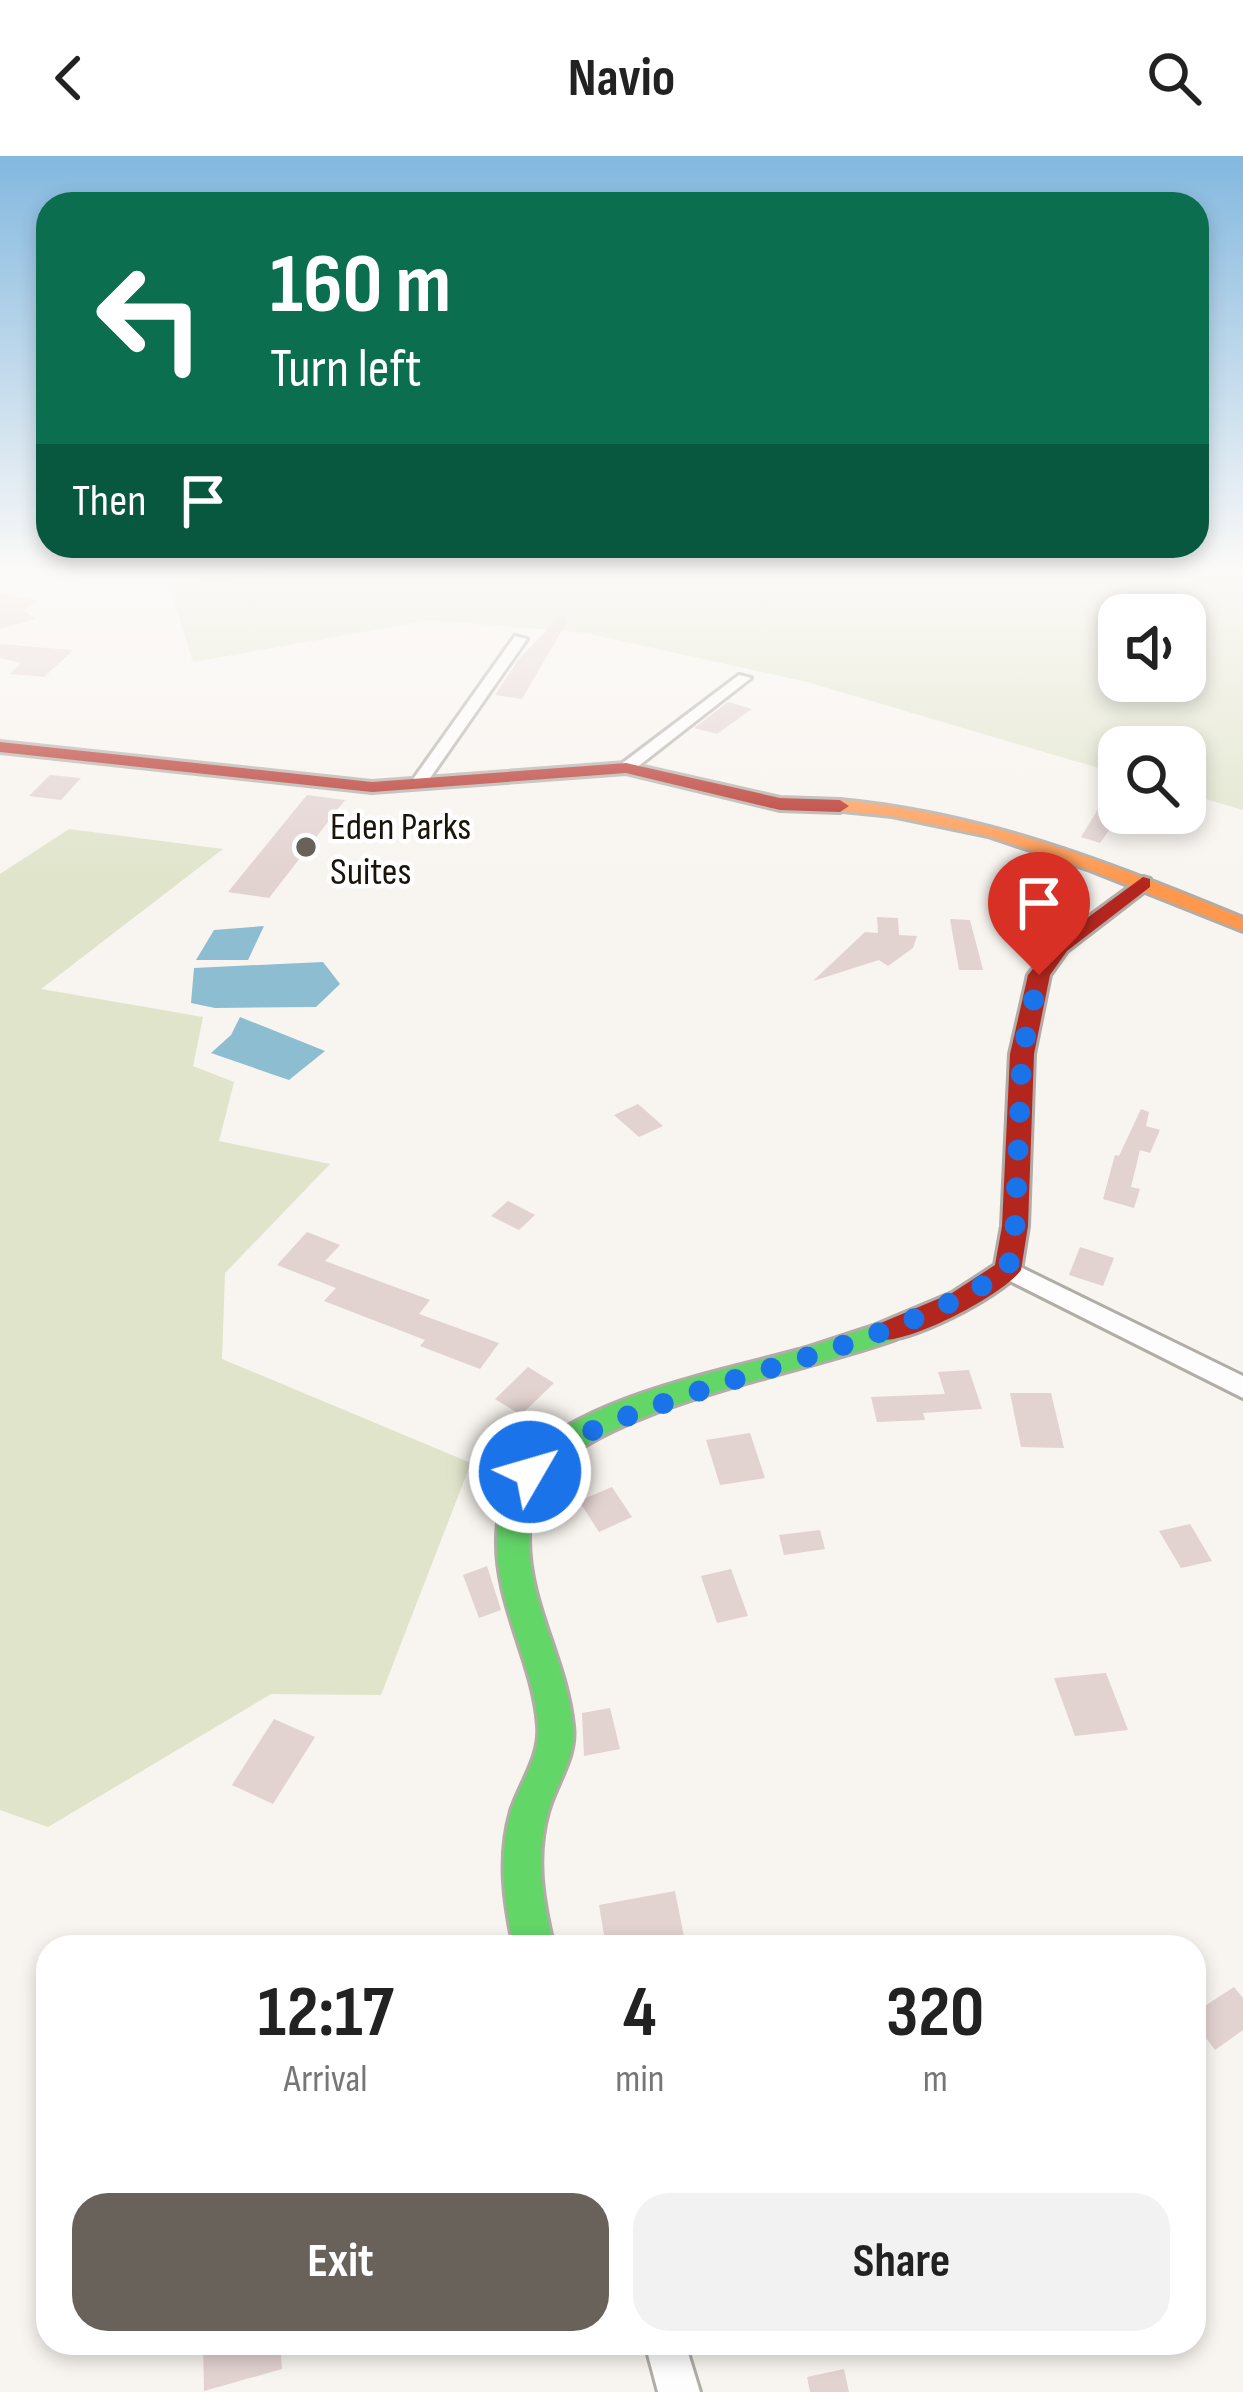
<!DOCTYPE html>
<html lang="en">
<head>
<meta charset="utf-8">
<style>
  :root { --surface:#fff; --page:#f2f2f2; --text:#222; --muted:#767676; --accent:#68625b }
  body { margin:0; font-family:"Sofia Sans Condensed",sans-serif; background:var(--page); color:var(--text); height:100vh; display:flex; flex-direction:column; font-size:45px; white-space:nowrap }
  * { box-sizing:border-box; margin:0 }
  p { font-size:39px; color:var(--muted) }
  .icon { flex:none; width:66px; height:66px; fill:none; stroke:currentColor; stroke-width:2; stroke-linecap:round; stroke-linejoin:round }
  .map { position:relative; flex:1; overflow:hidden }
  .side { position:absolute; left:36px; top:1779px; width:1170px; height:420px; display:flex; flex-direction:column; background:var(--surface); border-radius:36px; box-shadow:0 6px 18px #0003 }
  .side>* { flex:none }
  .banner { position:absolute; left:36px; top:36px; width:1173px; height:366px; border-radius:36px; box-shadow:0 6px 18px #0003; background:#0b6e4f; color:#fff; overflow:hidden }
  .tools { position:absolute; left:1098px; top:438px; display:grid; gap:24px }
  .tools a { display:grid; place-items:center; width:108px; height:108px; border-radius:24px; background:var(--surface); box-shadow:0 6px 18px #0003; font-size:60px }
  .pin { position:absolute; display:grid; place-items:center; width:102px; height:102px; color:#fff; margin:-123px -51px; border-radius:50% 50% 50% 0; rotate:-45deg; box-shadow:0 0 12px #0007 }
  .pin .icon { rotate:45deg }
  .me { position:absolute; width:132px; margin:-66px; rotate:52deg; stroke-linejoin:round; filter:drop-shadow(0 0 9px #0008) }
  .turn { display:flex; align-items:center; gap:42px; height:252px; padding:0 36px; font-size:54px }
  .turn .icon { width:156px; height:156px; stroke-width:2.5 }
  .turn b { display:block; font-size:84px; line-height:102px }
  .then { display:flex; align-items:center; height:114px; padding:0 36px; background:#0003; gap:24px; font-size:45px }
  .eta { display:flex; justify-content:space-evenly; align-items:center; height:204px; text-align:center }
  .eta b { font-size:72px; font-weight:700; line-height:84px }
  .primary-button { display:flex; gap:24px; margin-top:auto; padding:24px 36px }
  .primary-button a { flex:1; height:138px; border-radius:36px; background:var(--accent); color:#fff; font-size:48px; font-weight:700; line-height:138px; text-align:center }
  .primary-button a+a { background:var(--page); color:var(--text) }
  header { display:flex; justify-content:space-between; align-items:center; height:156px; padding:0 36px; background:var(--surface); font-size:54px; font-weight:700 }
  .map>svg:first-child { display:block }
  .green { fill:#dfe4ca; fill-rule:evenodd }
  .water { fill:#8cbdd1 }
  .building { fill:#e2d2d0 }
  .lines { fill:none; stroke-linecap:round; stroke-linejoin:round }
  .street-casing { stroke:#b1aca6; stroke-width:6 }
  .fast-casing { stroke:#b1aca6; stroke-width:6 }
  .slow-casing { stroke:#b1aca6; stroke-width:6 }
  .jam-casing { stroke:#b1aca6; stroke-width:6 }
  .street { fill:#fefdfd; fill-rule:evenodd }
  .fast { fill:#63d668; fill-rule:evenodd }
  .slow { fill:#ff974d; fill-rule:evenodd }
  .jam { fill:#b3261e; fill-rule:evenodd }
  .route { stroke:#1a73e8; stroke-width:21; stroke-dasharray:0 37.8 }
  .poi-dot { fill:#68625b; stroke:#fff; stroke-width:4.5 }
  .labels { text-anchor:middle; stroke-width:9; stroke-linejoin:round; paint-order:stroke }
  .far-poi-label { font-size:39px; fill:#1a140b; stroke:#fff; text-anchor:start }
</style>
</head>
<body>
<header><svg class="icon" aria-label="back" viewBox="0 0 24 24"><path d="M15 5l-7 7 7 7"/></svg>Navio<svg class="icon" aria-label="search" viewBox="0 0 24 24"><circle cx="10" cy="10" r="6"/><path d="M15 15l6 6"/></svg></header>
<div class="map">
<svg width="1243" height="2236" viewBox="0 0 1243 2236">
  <rect width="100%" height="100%" fill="#f8f4ef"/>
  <g class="green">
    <path d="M 287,416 L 1243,416 L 1243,654 L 1185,637 L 1185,591 L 1119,591 L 1119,618 L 807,526 L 585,477 L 431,464 L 193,506 L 168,426 ZM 1119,459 L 1185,459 L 1185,525 L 1119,525 Z"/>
    <path d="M 69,673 L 223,693 L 41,833 L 203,861 L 193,910 L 234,926 L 219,985 L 330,1008 L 225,1117 L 222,1203 L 471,1307 L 381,1539 L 271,1538 L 48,1671 L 0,1654 L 0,718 Z"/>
  </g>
  <g class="water">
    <path d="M 264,770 L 248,804 L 196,804 L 214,774 Z"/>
    <path d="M 323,806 L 340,828 L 316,851 L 215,852 L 191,847 L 194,812 Z"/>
    <path d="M 240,861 L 325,895 L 289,924 L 211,897 L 231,879 Z"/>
  </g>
  <g class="building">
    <path d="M 0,437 L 39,445 L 23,454 L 36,463 L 0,473 Z"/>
    <path d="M 561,459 L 568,464 L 522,543 L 495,539 L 518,504 Z"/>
    <path d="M 0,488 L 73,494 L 44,521 L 10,518 L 21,507 L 0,502 Z"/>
    <path d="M 728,546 L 752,553 L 717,578 L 694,572 Z"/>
    <path d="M 50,619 L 81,622 L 61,644 L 29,640 Z"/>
    <path d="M 307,639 L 345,644 L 269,742 L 228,736 Z"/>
    <path d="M 1103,645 L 1119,648 L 1111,665 L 1115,666 L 1100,687 L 1081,681 Z"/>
    <path d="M 877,761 L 898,762 L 899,779 L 917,780 L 913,792 L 888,810 L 879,804 L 813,825 L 865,776 L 878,777 Z"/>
    <path d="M 950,763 L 970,764 L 983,814 L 959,814 Z"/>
    <path d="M 638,948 L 663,970 L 639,981 L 614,959 Z"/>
    <path d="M 1141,953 L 1149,956 L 1146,970 L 1160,974 L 1150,997 L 1140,994 L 1131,1031 L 1140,1033 L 1134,1052 L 1103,1043 L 1115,999 L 1119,1000 Z"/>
    <path d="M 508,1045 L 535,1059 L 519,1074 L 491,1060 Z"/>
    <path d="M 307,1076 L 340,1089 L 325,1105 L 430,1144 L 419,1158 L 499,1187 L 480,1213 L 420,1190 L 425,1184 L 324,1145 L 336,1132 L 277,1109 Z"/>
    <path d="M 1080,1091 L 1114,1102 L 1103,1130 L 1069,1119 Z"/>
    <path d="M 528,1211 L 554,1227 L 521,1259 L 495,1243 Z"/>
    <path d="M 969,1214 L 982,1253 L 923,1257 L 925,1264 L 877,1266 L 871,1241 L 945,1238 L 938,1216 Z"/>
    <path d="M 1010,1237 L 1051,1237 L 1064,1292 L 1021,1291 Z"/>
    <path d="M 750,1277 L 765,1322 L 720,1329 L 706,1284 Z"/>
    <path d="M 612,1331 L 632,1361 L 599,1376 L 579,1345 Z"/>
    <path d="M 1190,1368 L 1212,1405 L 1181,1412 L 1159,1375 Z"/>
    <path d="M 820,1374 L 825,1393 L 784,1399 L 779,1379 Z"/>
    <path d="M 487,1410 L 501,1454 L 479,1462 L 463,1419 Z"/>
    <path d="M 731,1413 L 748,1460 L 717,1467 L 701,1420 Z"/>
    <path d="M 1106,1517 L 1128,1574 L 1075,1580 L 1054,1522 Z"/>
    <path d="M 610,1552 L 620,1593 L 584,1600 L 582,1557 Z"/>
    <path d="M 274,1563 L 315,1581 L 273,1648 L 232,1629 Z"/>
    <path d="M 675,1735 L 686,1791 L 606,1791 L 599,1749 Z"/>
    <path d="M 1234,1831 L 1243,1842 L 1243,1874 L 1215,1894 L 1194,1866 L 1194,1857 Z"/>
    <path d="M 203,2187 L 280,2187 L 282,2213 L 204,2235 Z"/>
    <path d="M 844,2213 L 849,2236 L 810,2236 L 807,2221 Z"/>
  </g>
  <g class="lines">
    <defs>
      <g id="street">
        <path d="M 515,480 L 527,483 L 423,632 L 411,632 L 409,629 Z"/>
        <path d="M 739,519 L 751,522 L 632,615 L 620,615 L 620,609 Z"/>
        <path d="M 1008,1105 L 1243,1220 L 1243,1242 L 1000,1120 L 996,1114 L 1000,1108 Z"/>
        <path d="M 645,2187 L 685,2187 L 700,2236 L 658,2236 Z"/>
      </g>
      <path id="fast" d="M 886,1166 L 896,1169 L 900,1176 L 896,1183 C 801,1218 608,1249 543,1323 C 530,1338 529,1366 529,1384 C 529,1449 567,1506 573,1570 C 577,1601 556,1627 548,1656 C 535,1701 543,1747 554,1791 L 514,1791 C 504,1747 498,1700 511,1655 C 520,1627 541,1600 538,1569 C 533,1505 495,1448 497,1382 C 498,1357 503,1324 521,1305 C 583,1241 715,1217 799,1194 C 828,1185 857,1175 886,1166 Z"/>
      <path id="slow" d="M 840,644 C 982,657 1112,707 1243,762 L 1243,775 L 1090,714 L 988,680 L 892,660 L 833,654 L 833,646 Z"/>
      <g id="jam">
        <path d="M 0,586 L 372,626 L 626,607 L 780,642 L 840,644 L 849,650 L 840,656 L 780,654 L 626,617 L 372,636 L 0,596 Z"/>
        <path d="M 1143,721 L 1150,723 L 1150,731 L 1067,795 L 1050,819 L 1034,898 L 1028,1070 L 1021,1114 C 1005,1138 903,1192 876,1183 L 872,1176 L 876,1169 L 952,1137 L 995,1109 L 1002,1070 L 1010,898 L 1028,819 L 1053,787 Z"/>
      </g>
    </defs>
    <use href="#street" class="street-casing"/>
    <use href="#fast" class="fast-casing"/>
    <use href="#slow" class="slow-casing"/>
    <use href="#jam" class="jam-casing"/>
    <use href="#street" class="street"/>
    <use href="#fast" class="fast"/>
    <use href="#slow" class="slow"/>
    <use href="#jam" class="jam"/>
  </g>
  <linearGradient id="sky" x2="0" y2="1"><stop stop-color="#83b8df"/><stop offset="0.57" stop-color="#fcfaf8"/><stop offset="1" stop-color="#fcfaf8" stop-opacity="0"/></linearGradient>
  <rect width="1243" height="729" fill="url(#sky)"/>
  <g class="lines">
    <path class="route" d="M 530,1316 C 572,1276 623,1262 676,1243 C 789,1203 906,1180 1008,1114 L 1015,1070 L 1022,898 L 1039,819"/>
  </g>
  <circle class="poi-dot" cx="306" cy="691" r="12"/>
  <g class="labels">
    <g class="far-poi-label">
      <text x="330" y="683">Eden Parks<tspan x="330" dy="45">Suites</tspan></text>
    </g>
  </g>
</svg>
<div class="tools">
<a><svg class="icon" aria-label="sound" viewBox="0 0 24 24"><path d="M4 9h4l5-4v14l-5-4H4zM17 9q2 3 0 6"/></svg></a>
<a><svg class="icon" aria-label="search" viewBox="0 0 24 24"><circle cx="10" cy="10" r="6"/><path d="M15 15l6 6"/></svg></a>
</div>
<div class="pin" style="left:1039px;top:819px;background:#d93025"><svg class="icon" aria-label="arrive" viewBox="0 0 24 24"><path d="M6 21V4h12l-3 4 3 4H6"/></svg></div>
<svg class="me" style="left:530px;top:1316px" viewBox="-20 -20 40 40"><circle r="17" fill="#1a73e8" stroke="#fff" stroke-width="3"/><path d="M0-11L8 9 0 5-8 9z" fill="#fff"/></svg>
<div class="banner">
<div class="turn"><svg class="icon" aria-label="left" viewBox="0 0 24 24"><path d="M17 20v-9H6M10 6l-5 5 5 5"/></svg><div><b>160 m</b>Turn left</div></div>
<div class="then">Then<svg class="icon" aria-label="arrive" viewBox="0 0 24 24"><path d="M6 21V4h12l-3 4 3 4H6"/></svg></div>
</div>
<section class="side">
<div class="eta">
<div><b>12:17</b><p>Arrival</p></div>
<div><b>4</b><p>min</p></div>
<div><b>320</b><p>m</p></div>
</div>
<div class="primary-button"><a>Exit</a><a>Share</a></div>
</section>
</div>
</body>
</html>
